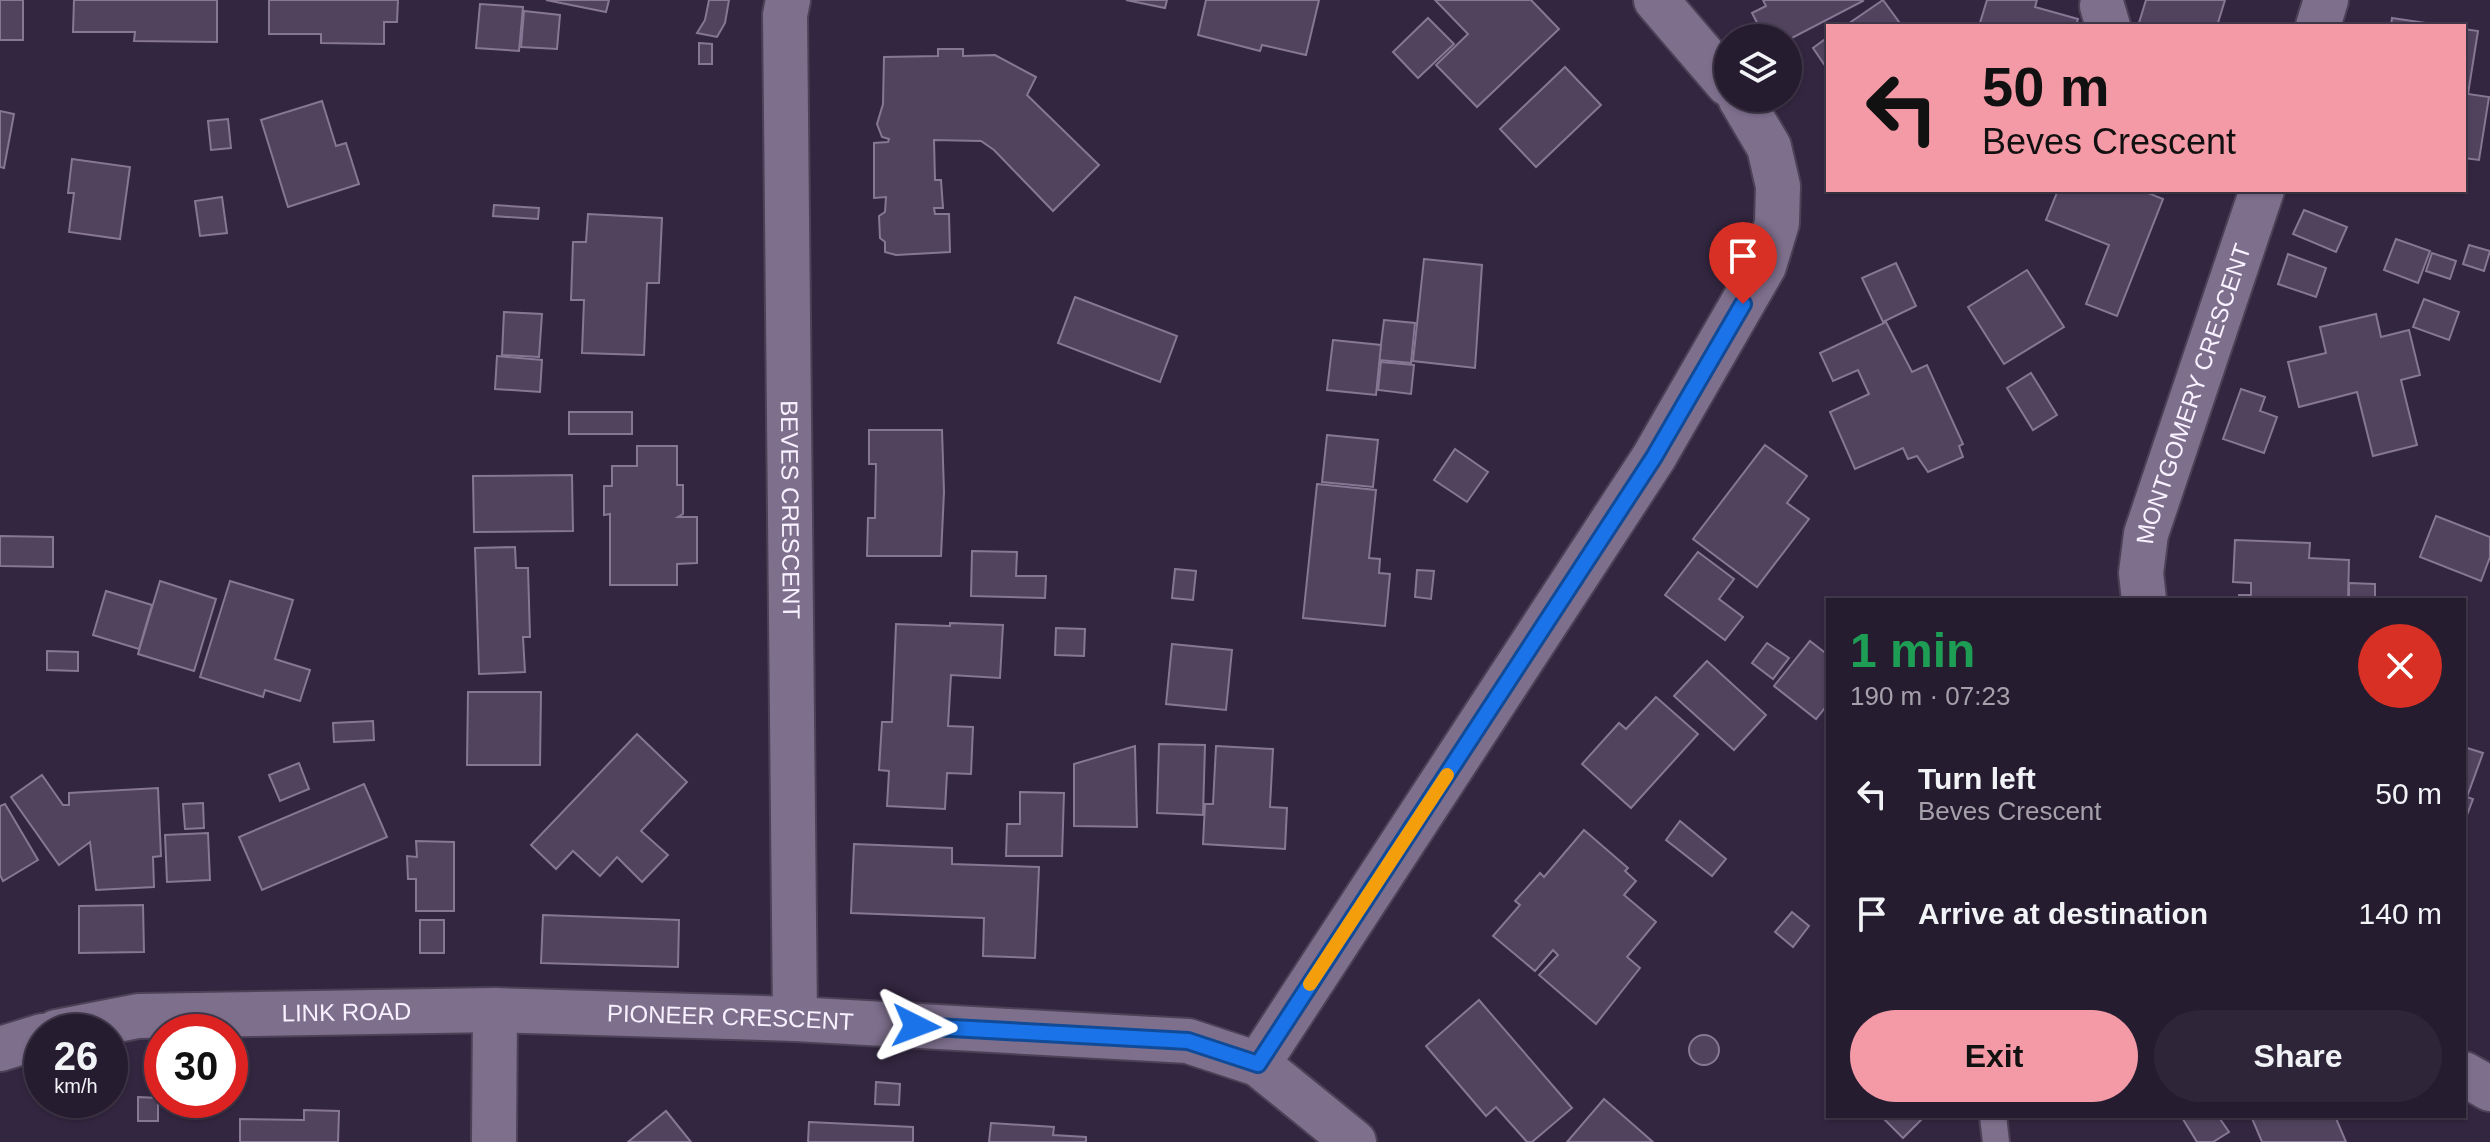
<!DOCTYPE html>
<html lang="en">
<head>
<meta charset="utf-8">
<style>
  :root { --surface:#261c30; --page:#2e2538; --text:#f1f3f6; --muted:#a4a1ab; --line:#423a4c; --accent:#f49aa6 }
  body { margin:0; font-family:Arial,sans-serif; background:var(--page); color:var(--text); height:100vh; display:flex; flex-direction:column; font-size:30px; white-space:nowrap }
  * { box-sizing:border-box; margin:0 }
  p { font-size:26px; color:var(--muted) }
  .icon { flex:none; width:44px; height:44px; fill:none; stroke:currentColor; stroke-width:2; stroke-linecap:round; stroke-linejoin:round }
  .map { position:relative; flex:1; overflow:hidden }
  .drawer { position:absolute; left:1826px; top:598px; width:640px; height:520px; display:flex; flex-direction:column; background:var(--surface); border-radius:0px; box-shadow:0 2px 6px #0004,0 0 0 2px var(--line) }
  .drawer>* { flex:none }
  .guide { position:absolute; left:1826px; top:24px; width:640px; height:168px; border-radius:0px; box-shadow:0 2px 6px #0004,0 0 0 2px var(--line); background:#f49aa6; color:#111; overflow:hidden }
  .tools { position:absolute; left:1714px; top:24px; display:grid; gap:16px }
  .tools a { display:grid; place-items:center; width:88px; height:88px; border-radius:50%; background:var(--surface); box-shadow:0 2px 6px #0004,0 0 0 2px var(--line); font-size:40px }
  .speed { position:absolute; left:24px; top:1014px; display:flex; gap:16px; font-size:40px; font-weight:700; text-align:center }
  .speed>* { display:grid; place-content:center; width:104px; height:104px; border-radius:50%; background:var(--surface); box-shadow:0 2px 6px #0004,0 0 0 2px var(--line); line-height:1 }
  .speed small { font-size:20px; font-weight:400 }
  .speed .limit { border:12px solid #d22; background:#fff; color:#111 }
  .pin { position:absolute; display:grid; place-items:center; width:68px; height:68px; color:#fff; margin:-82px -34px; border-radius:50% 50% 50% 0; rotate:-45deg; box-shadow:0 0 8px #0007 }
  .pin .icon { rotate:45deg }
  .me { position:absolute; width:88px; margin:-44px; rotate:93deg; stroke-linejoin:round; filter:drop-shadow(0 0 6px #0008) }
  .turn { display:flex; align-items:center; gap:28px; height:168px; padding:0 24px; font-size:36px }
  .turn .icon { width:104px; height:104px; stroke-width:2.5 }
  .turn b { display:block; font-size:56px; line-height:68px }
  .round { display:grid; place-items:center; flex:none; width:84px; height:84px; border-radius:42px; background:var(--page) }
  .head { display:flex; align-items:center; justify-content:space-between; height:136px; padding:0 24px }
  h1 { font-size:48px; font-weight:700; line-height:60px; color:#1e9e55 }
  .primary-button { display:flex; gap:16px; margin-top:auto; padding:16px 24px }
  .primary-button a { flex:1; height:92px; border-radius:48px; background:var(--accent); color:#111; font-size:32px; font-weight:700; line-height:92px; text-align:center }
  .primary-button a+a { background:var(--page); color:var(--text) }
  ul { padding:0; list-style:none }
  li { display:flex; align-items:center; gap:24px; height:120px; padding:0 24px }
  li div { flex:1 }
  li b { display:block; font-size:30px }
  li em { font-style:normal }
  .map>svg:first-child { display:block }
  .building { fill:#51435e; stroke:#867795; stroke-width:2 }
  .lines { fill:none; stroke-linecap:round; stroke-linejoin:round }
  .service-casing { stroke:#4c4156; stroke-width:30 }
  .minor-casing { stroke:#4c4156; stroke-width:48 }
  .service { stroke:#7e6f8d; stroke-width:26 }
  .minor { stroke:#7e6f8d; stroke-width:44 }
  .route-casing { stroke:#114b97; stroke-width:20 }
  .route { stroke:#1a73e8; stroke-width:14 }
  .slow { stroke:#f59e0b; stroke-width:14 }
  .labels { text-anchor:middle; stroke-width:6; stroke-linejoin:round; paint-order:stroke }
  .street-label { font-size:24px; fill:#f8f1ff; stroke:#18121e }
</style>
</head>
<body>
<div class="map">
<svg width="2490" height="1142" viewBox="0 0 2490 1142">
  <rect width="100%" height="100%" fill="#332640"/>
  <g class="building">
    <rect x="0" y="0" width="23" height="40"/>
    <path d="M 74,0 L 217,0 L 217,42 L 134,41 L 135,32 L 73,32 Z"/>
    <path d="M 269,0 L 398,0 L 397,22 L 384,22 L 384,44 L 321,43 L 321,34 L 269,34 Z"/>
    <path d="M 546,0 L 609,0 L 606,12 Z"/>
    <path d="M 709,0 L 729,0 L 725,23 L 717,37 L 697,33 L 705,20 Z"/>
    <path d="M 1126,0 L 1167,0 L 1165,8 Z"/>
    <path d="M 1206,0 L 1319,0 L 1306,55 L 1262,45 L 1260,51 L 1198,35 Z"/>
    <path d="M 1435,0 L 1531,0 L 1559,29 L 1477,107 L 1436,65 L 1468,34 Z"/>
    <path d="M 1763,0 L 1862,0 L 1863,1 L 1788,40 L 1765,38 L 1752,13 L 1766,6 Z"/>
    <path d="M 1883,0 L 1902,26 L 1845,26 Z"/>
    <path d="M 1987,0 L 2037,0 L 2035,7 L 2078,19 L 2076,26 L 1979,26 Z"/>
    <path d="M 2146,0 L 2225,0 L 2217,26 L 2138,26 Z"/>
    <path d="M 480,4 L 523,7 L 519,51 L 476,48 Z"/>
    <path d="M 524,11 L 560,15 L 557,49 L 521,47 Z"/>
    <path d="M 1428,18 L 1454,44 L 1418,78 L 1393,52 Z"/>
    <path d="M 2392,18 L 2446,26 L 2391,26 Z"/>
    <path d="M 2464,29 L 2478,31 L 2468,94 L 2489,97 L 2479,160 L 2464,158 Z"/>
    <path d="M 1828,37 L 1828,70 L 1813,48 Z"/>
    <path d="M 699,43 L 712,44 L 712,64 L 699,64 Z"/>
    <path d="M 938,49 L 963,49 L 963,56 L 995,55 L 1036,77 L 1027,95 L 1099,165 L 1053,211 L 994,150 L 981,141 L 934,140 L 935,180 L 941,180 L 943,208 L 934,208 L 935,214 L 949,214 L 950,252 L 896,255 L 885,252 L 885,242 L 880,238 L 879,216 L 885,212 L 886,197 L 874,198 L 874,143 L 888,142 L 889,139 L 882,137 L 877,124 L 883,104 L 884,57 L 938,56 Z"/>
    <path d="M 1565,67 L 1601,105 L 1536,167 L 1500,129 Z"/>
    <path d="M 322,101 L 336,146 L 346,143 L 359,184 L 288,207 L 261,120 Z"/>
    <path d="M 0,111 L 14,114 L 4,168 L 0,167 Z"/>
    <path d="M 228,119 L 231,148 L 211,150 L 208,121 Z"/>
    <path d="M 72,159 L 130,167 L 120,239 L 69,232 L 74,193 L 68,193 Z"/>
    <path d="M 2058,190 L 2141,190 L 2163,199 L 2117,316 L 2086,304 L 2109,245 L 2046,220 Z"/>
    <path d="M 222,197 L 227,233 L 200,236 L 195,201 Z"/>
    <path d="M 494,205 L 539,208 L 538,219 L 493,216 Z"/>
    <path d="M 2304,210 L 2347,227 L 2336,252 L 2293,234 Z"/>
    <path d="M 588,214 L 662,218 L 659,283 L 647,283 L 644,355 L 582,353 L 584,300 L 571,300 L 573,242 L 586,242 Z"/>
    <path d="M 2396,239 L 2430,251 L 2418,283 L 2384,270 Z"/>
    <path d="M 2469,245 L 2490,251 L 2484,271 L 2463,264 Z"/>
    <path d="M 2432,253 L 2456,261 L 2450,279 L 2426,271 Z"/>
    <path d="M 2288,254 L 2326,268 L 2316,297 L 2278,284 Z"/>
    <path d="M 1424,259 L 1482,265 L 1475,368 L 1413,361 Z"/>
    <path d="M 1896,263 L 1916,306 L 1883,322 L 1862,278 Z"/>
    <path d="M 2027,270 L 2064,327 L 2004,364 L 1968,307 Z"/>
    <path d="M 1075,297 L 1177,336 L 1160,382 L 1058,343 Z"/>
    <path d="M 2424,299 L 2459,312 L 2449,340 L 2413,327 Z"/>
    <path d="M 504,312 L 542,314 L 539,357 L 502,355 Z"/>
    <path d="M 2376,314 L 2381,337 L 2409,330 L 2420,375 L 2401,380 L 2417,445 L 2373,456 L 2357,392 L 2299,407 L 2288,362 L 2326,353 L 2320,327 Z"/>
    <path d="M 1384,320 L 1415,323 L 1411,363 L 1379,360 Z"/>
    <path d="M 1886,322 L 1912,372 L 1927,365 L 1963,444 L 1959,446 L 1963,457 L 1928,472 L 1917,456 L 1908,459 L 1903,448 L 1855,469 L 1830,412 L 1869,394 L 1858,370 L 1833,381 L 1820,353 Z"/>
    <path d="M 1333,340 L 1381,345 L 1376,395 L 1327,390 Z"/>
    <path d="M 497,356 L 542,360 L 540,392 L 495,389 Z"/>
    <path d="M 1381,362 L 1414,365 L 1411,394 L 1378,390 Z"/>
    <path d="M 2031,373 L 2057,415 L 2033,430 L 2007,388 Z"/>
    <path d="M 2241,389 L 2265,397 L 2260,411 L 2277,417 L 2264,453 L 2223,439 Z"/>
    <rect x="569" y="412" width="63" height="22"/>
    <path d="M 869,430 L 942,430 L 944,492 L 941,556 L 867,556 L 868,518 L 875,518 L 876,464 L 869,464 Z"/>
    <path d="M 1327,435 L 1378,440 L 1373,487 L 1322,482 Z"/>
    <path d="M 1765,445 L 1807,476 L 1787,503 L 1809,519 L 1757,587 L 1693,539 Z"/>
    <path d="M 637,446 L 677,446 L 677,485 L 683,485 L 683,514 L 678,517 L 697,517 L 697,563 L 677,564 L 677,585 L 610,585 L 610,514 L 604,515 L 604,486 L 612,486 L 612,466 L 637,466 Z"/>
    <path d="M 1455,449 L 1488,472 L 1467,502 L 1434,480 Z"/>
    <path d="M 572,475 L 573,531 L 474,532 L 473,476 Z"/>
    <path d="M 1317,484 L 1376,490 L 1369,558 L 1380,559 L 1379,573 L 1390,574 L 1385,626 L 1303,618 Z"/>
    <path d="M 2436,516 L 2490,537 L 2490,557 L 2481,581 L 2420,557 Z"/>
    <path d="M 0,536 L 53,537 L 53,567 L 0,566 Z"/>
    <path d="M 2235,540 L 2310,543 L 2309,558 L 2349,560 L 2348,600 L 2239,600 L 2239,595 L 2251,595 L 2251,583 L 2233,582 Z"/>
    <path d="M 515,547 L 516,568 L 528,568 L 530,637 L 523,637 L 525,672 L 479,674 L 475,548 Z"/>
    <path d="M 972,551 L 1017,552 L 1016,576 L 1046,576 L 1045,598 L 971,596 Z"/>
    <path d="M 1698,552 L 1734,579 L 1719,599 L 1743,617 L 1725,640 L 1665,595 Z"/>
    <path d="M 1175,569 L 1196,571 L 1193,600 L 1172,598 Z"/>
    <path d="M 1417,570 L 1434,571 L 1431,599 L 1415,597 Z"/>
    <path d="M 160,581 L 216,599 L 194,671 L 138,654 Z"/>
    <path d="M 230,581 L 293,600 L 275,659 L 310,670 L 300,701 L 265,690 L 263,697 L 200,677 Z"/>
    <path d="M 2349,583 L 2375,584 L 2375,600 L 2349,600 Z"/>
    <path d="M 106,591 L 152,605 L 139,649 L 93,635 Z"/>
    <path d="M 950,623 L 1003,625 L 1000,678 L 951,675 L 948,726 L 973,727 L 971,774 L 947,773 L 945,809 L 887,806 L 889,771 L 879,770 L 882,722 L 892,722 L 896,624 L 950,626 Z"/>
    <path d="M 1056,628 L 1085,629 L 1084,656 L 1055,655 Z"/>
    <path d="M 1810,641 L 1828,655 L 1828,704 L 1816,719 L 1774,686 Z"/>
    <path d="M 1767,643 L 1789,658 L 1773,679 L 1752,663 Z"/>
    <path d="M 1172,644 L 1232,650 L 1226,710 L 1166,704 Z"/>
    <path d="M 47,651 L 78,652 L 78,671 L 47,670 Z"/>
    <path d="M 1707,661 L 1766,715 L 1734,750 L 1674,696 Z"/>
    <path d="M 468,692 L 541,692 L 540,765 L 467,765 Z"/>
    <path d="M 1656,697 L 1698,734 L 1631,808 L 1582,764 L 1619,723 L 1626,729 Z"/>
    <path d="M 373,721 L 374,740 L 334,742 L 333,723 Z"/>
    <path d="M 637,734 L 687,782 L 641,831 L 668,855 L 642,882 L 617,857 L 600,876 L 573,851 L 556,869 L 531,845 Z"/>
    <path d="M 1159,744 L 1205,745 L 1203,815 L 1157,813 Z"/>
    <path d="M 1135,746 L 1137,827 L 1074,826 L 1074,764 Z"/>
    <path d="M 1216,746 L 1273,749 L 1270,807 L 1287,808 L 1285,849 L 1203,844 L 1205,804 L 1213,804 Z"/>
    <path d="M 2464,747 L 2483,753 L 2467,797 L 2473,799 L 2464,823 Z"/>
    <path d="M 299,763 L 309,789 L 280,801 L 269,775 Z"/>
    <path d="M 42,775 L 63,805 L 69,805 L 69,793 L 158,788 L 161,856 L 153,857 L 154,887 L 96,890 L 90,842 L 59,865 L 11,797 Z"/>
    <path d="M 364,784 L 387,837 L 262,890 L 239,837 Z"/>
    <path d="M 1020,792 L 1064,793 L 1062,856 L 1006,856 L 1007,824 L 1020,824 Z"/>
    <path d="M 203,803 L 204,828 L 185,829 L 183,804 Z"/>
    <path d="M 5,804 L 38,860 L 3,881 L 0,875 L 0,806 Z"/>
    <path d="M 1680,821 L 1726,859 L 1712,876 L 1666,840 Z"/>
    <path d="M 1584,830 L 1628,868 L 1625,871 L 1636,881 L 1624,895 L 1656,922 L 1627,957 L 1640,968 L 1596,1024 L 1539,975 L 1558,955 L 1553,950 L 1535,971 L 1493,936 L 1520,905 L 1515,901 L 1540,873 L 1544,877 Z"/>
    <path d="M 208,833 L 210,880 L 167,882 L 165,835 Z"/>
    <path d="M 416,841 L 454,842 L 454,911 L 416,911 L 416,879 L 408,879 L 407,856 L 417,857 Z"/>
    <path d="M 854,844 L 952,848 L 952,864 L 1039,867 L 1035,958 L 983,956 L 984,918 L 851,913 Z"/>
    <path d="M 143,905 L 144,952 L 79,953 L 79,906 Z"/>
    <path d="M 1792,912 L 1809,926 L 1793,947 L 1775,932 Z"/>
    <path d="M 543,915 L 679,920 L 678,967 L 541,963 Z"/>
    <rect x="420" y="920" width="24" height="33"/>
    <path d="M 1479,1000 L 1572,1108 L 1532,1142 L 1527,1142 L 1496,1107 L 1486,1116 L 1426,1046 Z"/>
    <circle cx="1704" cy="1050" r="15"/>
    <path d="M 876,1082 L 900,1084 L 899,1105 L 875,1104 Z"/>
    <path d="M 138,1097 L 158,1098 L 158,1121 L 138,1121 Z"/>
    <path d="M 1604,1099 L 1653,1142 L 1567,1142 Z"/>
    <path d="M 304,1110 L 339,1111 L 338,1142 L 240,1142 L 240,1119 L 304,1120 Z"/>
    <path d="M 666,1111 L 691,1142 L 628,1142 Z"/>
    <path d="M 1881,1116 L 1925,1116 L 1903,1138 Z"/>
    <path d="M 2181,1116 L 2218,1116 L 2229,1132 L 2213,1142 L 2197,1142 Z"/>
    <path d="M 2251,1116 L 2335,1116 L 2346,1142 L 2262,1142 Z"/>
    <path d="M 809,1122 L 913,1127 L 913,1142 L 808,1142 Z"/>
    <path d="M 991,1123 L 1054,1127 L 1053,1135 L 1086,1137 L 1086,1142 L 989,1142 Z"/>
  </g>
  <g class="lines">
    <defs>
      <path id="service" d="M 1993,1116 L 1996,1142"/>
      <g id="minor">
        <path id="s1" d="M 788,0 L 785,15 L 795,1019"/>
        <path d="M 1656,0 L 1728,84"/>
        <path d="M 2102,6 L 2108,26"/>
        <path d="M 2318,26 L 2326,0"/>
        <path id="s2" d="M 2144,600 L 2141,573 L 2146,534 L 2262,190"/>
        <path id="s3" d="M 56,1032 L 138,1016 L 495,1010 L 795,1019 L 1188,1041 L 1258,1064 L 1354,1142"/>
        <path d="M 0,1049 L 42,1036"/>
        <path d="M 1258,1064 L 1654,457 L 1764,266 L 1777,223 L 1778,186 L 1769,147 L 1740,98"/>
        <path d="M 2464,1074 L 2490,1089"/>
        <path d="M 494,1142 L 495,1010"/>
      </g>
    </defs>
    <use href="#service" class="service-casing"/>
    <use href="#minor" class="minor-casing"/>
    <use href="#service" class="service"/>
    <use href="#minor" class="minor"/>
  </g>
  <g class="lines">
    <defs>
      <path id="route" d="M 916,1026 L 1188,1041 L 1258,1064 L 1654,457 L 1743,304"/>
    </defs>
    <use href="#route" class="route-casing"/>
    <use href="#route" class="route"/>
    <path class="slow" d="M 1310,984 L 1447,775"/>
  </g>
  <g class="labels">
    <g class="street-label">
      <text dy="8" stroke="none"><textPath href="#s2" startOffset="214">MONTGOMERY CRESCENT</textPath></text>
      <text dy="8" stroke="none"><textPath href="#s1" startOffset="510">BEVES CRESCENT</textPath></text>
      <text dy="8" stroke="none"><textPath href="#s3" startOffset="292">LINK ROAD</textPath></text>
      <text dy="8" stroke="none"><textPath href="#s3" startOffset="676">PIONEER CRESCENT</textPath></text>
    </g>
  </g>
</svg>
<div class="tools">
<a><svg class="icon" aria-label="layers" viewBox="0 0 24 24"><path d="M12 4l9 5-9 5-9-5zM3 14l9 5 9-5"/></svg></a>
</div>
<div class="speed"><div>26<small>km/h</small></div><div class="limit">30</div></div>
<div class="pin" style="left:1743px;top:304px;background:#d93025"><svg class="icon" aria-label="arrive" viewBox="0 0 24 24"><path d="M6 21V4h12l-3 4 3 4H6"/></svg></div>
<svg class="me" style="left:916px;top:1026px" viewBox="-20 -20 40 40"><path d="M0-17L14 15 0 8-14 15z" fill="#1a73e8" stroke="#fff" stroke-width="4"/></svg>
<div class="guide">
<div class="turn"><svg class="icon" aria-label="left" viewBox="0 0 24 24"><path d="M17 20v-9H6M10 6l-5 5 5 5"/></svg><div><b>50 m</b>Beves Crescent</div></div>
</div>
<section class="drawer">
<div class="head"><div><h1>1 min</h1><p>190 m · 07:23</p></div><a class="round" style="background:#d93025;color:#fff"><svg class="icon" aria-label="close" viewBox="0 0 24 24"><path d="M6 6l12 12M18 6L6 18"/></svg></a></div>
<ul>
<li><svg class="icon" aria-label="left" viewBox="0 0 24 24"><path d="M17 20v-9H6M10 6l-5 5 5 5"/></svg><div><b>Turn left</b><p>Beves Crescent</p></div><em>50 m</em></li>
<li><svg class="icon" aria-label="arrive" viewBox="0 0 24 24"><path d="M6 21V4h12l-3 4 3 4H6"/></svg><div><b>Arrive at destination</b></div><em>140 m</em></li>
</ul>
<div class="primary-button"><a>Exit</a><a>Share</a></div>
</section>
</div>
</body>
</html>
